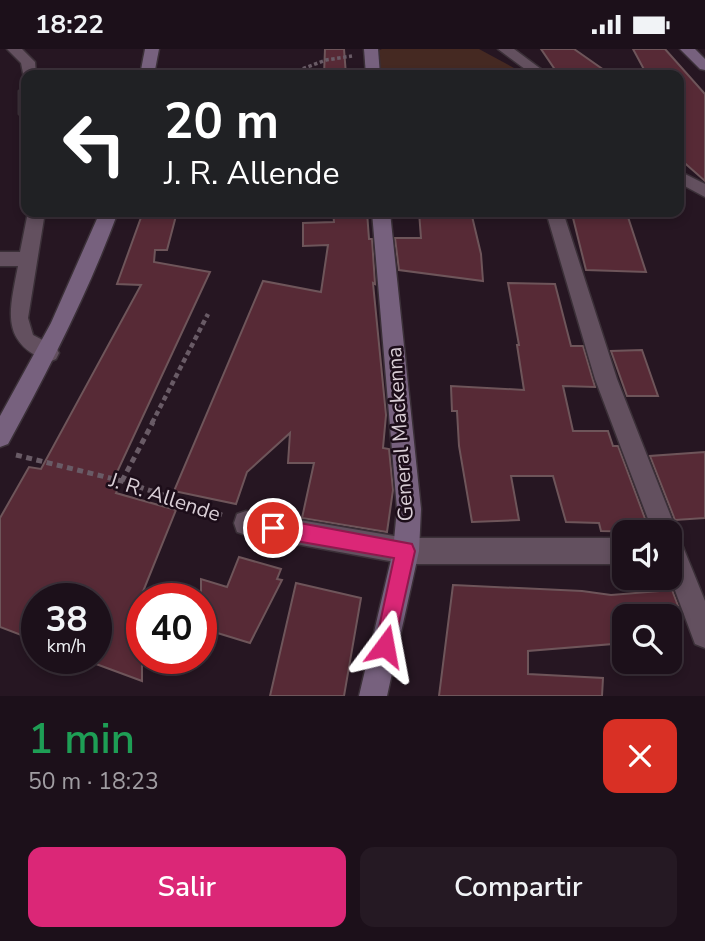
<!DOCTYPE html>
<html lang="es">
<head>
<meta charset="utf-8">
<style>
  :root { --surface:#1c101a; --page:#251923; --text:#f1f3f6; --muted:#a09da2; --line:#3a3039; --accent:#db2777 }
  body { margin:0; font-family:"Nunito Sans",sans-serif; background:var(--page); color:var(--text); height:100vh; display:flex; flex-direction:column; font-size:26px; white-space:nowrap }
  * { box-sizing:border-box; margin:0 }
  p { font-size:23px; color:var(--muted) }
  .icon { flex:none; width:38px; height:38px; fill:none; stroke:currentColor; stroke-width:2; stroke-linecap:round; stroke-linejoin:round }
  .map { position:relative; height:647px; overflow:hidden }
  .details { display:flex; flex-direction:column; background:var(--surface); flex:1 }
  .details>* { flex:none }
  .top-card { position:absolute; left:21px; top:21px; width:663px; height:147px; border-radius:14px; box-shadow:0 4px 10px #0003,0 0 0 2px var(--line); background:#202124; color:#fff; overflow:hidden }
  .buttons { position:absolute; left:612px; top:471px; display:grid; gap:14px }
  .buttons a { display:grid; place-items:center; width:70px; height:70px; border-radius:14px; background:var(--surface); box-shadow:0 4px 10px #0003,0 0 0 2px var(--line); font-size:35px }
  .speed { position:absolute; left:21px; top:534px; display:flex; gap:14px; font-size:35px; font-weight:700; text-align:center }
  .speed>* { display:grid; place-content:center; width:91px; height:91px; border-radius:50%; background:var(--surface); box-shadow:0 4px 10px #0003,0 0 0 2px var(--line); line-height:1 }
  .speed small { font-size:18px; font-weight:400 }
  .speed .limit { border:10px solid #d22; background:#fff; color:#111 }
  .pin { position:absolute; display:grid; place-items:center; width:60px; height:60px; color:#fff; margin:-30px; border:4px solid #fff; border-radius:50%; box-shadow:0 2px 7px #0007 }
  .me { position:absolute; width:77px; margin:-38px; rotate:13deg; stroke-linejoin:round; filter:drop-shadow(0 0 5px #0008) }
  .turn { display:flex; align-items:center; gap:24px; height:147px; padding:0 28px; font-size:32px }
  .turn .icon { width:91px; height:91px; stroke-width:2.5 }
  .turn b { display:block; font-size:49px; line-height:60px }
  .round { display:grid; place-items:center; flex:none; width:74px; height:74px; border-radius:14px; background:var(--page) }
  .summary { display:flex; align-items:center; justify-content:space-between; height:119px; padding:0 28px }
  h1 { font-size:42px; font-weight:600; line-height:52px; color:#1e9e55 }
  .action { display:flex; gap:14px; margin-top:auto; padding:14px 28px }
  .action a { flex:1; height:80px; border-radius:14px; background:var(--accent); color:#fff; font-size:28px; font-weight:600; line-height:80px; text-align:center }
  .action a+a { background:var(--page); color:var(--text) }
  .status { display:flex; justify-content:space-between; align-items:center; height:49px; padding:0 35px; background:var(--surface); direction:ltr }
  .status svg { height:19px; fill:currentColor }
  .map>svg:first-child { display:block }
  .green { fill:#452922 }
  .building { fill:#572a36; stroke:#6e555a; stroke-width:2 }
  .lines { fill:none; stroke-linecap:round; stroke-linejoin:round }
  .street-casing { stroke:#3b3038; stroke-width:3 }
  .secondary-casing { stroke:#3b3038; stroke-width:3 }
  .path-far2 { stroke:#695b66; stroke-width:3.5; stroke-dasharray:3.5 2.5; stroke-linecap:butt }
  .path-far1 { stroke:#695b66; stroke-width:4.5; stroke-dasharray:5 3.5; stroke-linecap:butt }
  .path { stroke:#695b66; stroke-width:5; stroke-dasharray:6 4.5; stroke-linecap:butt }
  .street { fill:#63505f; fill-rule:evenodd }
  .secondary { fill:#77617e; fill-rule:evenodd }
  .route { fill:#db2777; stroke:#8e194d; stroke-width:2 }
  .labels { text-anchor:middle; stroke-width:5; stroke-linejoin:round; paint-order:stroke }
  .street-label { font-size:21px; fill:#d9ced6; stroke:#1c0d19 }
</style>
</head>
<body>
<div class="status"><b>18:22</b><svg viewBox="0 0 49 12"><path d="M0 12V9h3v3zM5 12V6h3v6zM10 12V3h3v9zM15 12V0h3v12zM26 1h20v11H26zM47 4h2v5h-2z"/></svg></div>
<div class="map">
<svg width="705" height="647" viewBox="0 0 705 647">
  <rect width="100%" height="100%" fill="#261622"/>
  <path class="green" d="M 382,0 L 479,0 L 514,19 L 506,26 L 379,26 L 374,3 Z"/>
  <g class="building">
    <path d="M 325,0 L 344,0 L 346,26 L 324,26 Z"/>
    <path d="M 541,0 L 574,0 L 611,26 L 558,25 Z"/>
    <path d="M 633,0 L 665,0 L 705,45 L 705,132 L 679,109 L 679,26 L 647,26 Z"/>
    <path d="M 143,163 L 177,163 L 167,201 L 155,201 L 154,213 L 210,223 L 111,436 L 119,438 L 116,444 L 176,461 L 142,545 L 142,632 L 96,615 L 96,549 L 37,550 L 37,592 L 0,578 L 0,469 L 29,418 L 41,420 L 141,236 L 117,235 Z"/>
    <path d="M 333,163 L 367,163 L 369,190 L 372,190 L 375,235 L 373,234 L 386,366 L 383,399 L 389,400 L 393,441 L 387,483 L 302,469 L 314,414 L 288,414 L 290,384 L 247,423 L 236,455 L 174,442 L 263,232 L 321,243 L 328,196 L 303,197 L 303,174 L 334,173 Z"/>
    <path d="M 419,163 L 471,163 L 481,205 L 483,232 L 399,221 L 395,189 L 421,189 Z"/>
    <path d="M 572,165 L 627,165 L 646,223 L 586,221 Z"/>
    <path d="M 508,234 L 555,235 L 571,297 L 583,297 L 595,338 L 563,337 L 573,382 L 608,382 L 613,397 L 618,397 L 650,483 L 601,482 L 599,474 L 566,473 L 553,427 L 511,427 L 519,471 L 472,473 L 459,397 L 457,362 L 452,362 L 451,337 L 524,341 L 517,296 L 519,296 Z"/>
    <path d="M 642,301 L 658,347 L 627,347 L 611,302 Z"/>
    <path d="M 705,403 L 705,469 L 675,471 L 650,407 Z"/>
    <path d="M 239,508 L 281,520 L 277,530 L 282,531 L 250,594 L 201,579 L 201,530 L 227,538 Z"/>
    <path d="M 296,534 L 361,549 L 344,647 L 270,647 Z"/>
    <path d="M 453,536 L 582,542 L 611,546 L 672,541 L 682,567 L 625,567 L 625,594 L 528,602 L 528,625 L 603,629 L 602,647 L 439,647 Z"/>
  </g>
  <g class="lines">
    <defs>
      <g id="street">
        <path d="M 7,0 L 22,0 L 35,13 L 36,26 L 26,26 L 24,29 L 21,14 Z"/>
        <path d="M 498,0 L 514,0 L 549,26 L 533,26 Z"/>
        <path d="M 26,38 L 26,70 L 19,65 L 19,42 Z"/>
        <path d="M 679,122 L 705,135 L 705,148 L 679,134 Z"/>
        <path d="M 28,163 L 45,163 L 28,269 L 33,286 L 56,298 L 59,304 L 56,310 L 49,313 C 0,293 9,264 18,217 L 0,217 L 0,203 L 20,203 Z"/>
        <path d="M 546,163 L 563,163 L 617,330 L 677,483 L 676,487 L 679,488 L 705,552 L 705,599 L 695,595 L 670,528 L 670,483 L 653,483 L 595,330 Z"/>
        <path d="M 246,462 L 406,489 L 625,489 L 625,515 L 406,515 L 246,486 L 237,483 L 234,474 L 237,465 Z"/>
      </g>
      <g id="secondary">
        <path d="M 145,0 L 159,0 L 154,26 L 140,26 Z"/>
        <path d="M 364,0 L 378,0 L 380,26 L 366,26 Z"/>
        <path d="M 680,0 L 695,0 L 705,10 L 705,21 L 700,20 Z"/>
        <path d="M 100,163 L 118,163 C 88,244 49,320 8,395 L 0,398 L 0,367 L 51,274 Z"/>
        <path d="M 372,163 L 390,163 L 421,460 L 419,502 L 387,647 L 359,647 L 393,502 L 397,460 Z"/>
      </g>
    </defs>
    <use href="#street" class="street-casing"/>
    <use href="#secondary" class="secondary-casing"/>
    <path class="path-far2" d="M 286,26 L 326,11 L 352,7"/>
    <path class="path-far1" d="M 152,374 L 208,265"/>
    <g class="path">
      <path d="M 16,406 L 122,432 L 222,466"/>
      <path d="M 122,432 L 153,373"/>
    </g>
    <use href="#street" class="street"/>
    <use href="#secondary" class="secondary"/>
  </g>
  <path class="route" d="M 273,469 L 412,495 L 415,502 L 392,605 L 385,608 L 378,605 L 375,597 L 394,509 L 273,488 L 266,485 L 263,479 L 266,472 Z"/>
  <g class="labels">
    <g class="street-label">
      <text transform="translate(400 385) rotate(-94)" y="7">General Mackenna</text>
      <text transform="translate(165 448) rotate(18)" y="7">J. R. Allende</text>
    </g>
  </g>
</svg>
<div class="buttons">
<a><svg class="icon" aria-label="sound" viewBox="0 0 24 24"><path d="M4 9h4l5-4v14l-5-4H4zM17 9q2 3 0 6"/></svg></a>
<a><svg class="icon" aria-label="search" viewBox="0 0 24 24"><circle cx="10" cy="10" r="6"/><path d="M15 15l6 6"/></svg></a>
</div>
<div class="speed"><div>38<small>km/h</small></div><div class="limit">40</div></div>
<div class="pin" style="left:273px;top:479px;background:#d93025"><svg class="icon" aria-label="arrive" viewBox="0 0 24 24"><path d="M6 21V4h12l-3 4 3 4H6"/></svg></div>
<svg class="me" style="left:385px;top:597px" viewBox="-20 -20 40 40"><path d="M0-17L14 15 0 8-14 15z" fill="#db2777" stroke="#fff" stroke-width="4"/></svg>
<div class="top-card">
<div class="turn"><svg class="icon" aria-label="left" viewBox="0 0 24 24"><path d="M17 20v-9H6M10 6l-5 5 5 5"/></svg><div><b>20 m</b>J. R. Allende</div></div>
</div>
</div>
<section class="details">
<div class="summary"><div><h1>1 min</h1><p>50 m · 18:23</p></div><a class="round" style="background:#d93025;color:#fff"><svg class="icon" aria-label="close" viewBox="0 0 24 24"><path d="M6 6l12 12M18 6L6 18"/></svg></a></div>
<div class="action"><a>Salir</a><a>Compartir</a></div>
</section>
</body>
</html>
